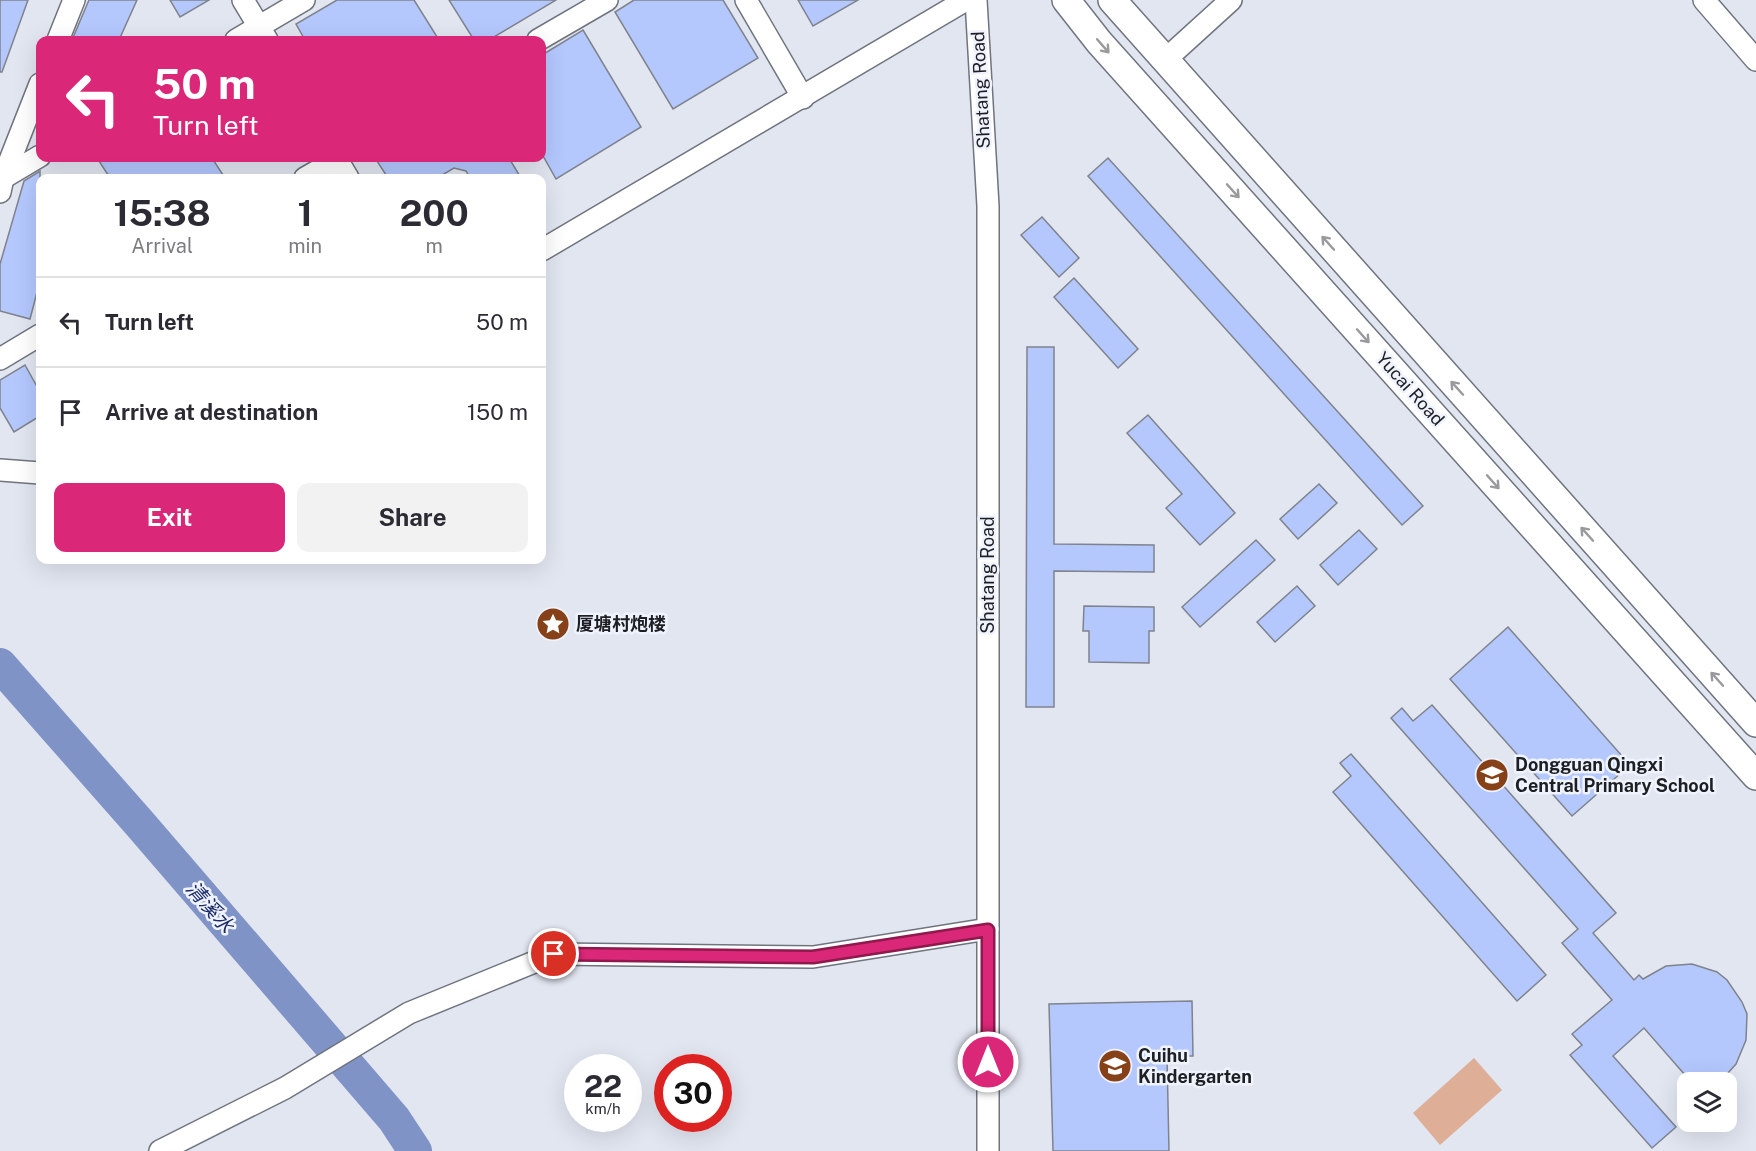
<!DOCTYPE html>
<html lang="en">
<head>
<meta charset="utf-8">
<style>
  :root { --surface:#fff; --page:#f2f2f3; --text:#2b2b33; --muted:#7c7c81; --line:#e1e1e2; --accent:#db2777 }
  body { margin:0; font-family:"Public Sans","Noto Sans SC",sans-serif; background:var(--page); color:var(--text); height:100vh; display:flex; flex-direction:column; font-size:22px; white-space:nowrap }
  * { box-sizing:border-box; margin:0 }
  p { font-size:20px; color:var(--muted) }
  .icon { flex:none; width:33px; height:33px; fill:none; stroke:currentColor; stroke-width:2; stroke-linecap:round; stroke-linejoin:round }
  .map { position:relative; flex:1; overflow:hidden }
  .sheet { position:absolute; left:36px; top:174px; width:510px; height:390px; display:flex; flex-direction:column; background:var(--surface); border-radius:12px; box-shadow:0 6px 24px #0002 }
  .sheet>* { flex:none }
  .top-card { position:absolute; left:36px; top:36px; width:510px; height:126px; border-radius:12px; box-shadow:0 6px 24px #0002; background:#db2777; color:#fff; overflow:hidden }
  .fabs { position:absolute; left:1677px; top:1072px; display:grid; gap:12px }
  .fabs a { display:grid; place-items:center; width:60px; height:60px; border-radius:12px; background:var(--surface); box-shadow:0 6px 24px #0002; font-size:30px }
  .speed { position:absolute; left:564px; top:1054px; display:flex; gap:12px; font-size:30px; font-weight:700; text-align:center }
  .speed>* { display:grid; place-content:center; width:78px; height:78px; border-radius:50%; background:var(--surface); box-shadow:0 6px 24px #0002; line-height:1 }
  .speed small { font-size:15px; font-weight:400 }
  .speed .limit { border:9px solid #d22; background:#fff; color:#111 }
  .pin { position:absolute; display:grid; place-items:center; width:51px; height:51px; color:#fff; margin:-26px; border:3px solid #fff; border-radius:50%; box-shadow:0 2px 6px #0007 }
  .me { position:absolute; width:66px; margin:-33px; rotate:0deg; stroke-linejoin:round; filter:drop-shadow(0 0 4px #0008) }
  .turn { display:flex; align-items:center; gap:21px; height:126px; padding:0 18px; font-size:27px }
  .turn .icon { width:78px; height:78px; stroke-width:2.5 }
  .turn b { display:block; font-size:42px; line-height:51px }
  .eta { display:flex; justify-content:space-evenly; align-items:center; height:102px; text-align:center }
  .eta b { font-size:36px; font-weight:700; line-height:42px }
  .button { display:flex; gap:12px; margin-top:auto; padding:12px 18px }
  .button a { flex:1; height:69px; border-radius:12px; background:var(--accent); color:#fff; font-size:24px; font-weight:700; line-height:69px; text-align:center }
  .button a+a { background:var(--page); color:var(--text) }
  ul { padding:0; list-style:none }
  li { display:flex; align-items:center; gap:18px; height:90px; padding:0 18px; border-top:2px solid var(--line) }
  li div { flex:1 }
  li b { display:block; font-size:22px }
  li em { font-style:normal }
  .map>svg:first-child { display:block }
  .green { fill:#deae96 }
  .lines { fill:none; stroke-linecap:round; stroke-linejoin:round }
  .river { stroke:#8093c6; stroke-width:34 }
  .building { fill:#b4c8fe; stroke:#7f838d; stroke-width:1.5 }
  .minor-casing { stroke:#70747e; stroke-width:24 }
  .major-casing { stroke:#70747e; stroke-width:30 }
  .minor { stroke:#fff; stroke-width:21 }
  .major { stroke:#fff; stroke-width:27 }
  .oneway { stroke:#999a9c }
  .route-casing { stroke:#8e194d; stroke-width:15 }
  .route { stroke:#db2777; stroke-width:10 }
  .labels { text-anchor:middle; stroke-width:5; stroke-linejoin:round; paint-order:stroke }
  .street-label { font-size:18px; fill:#1d1f22; stroke:#eff3fe }
  .poi-label { font-size:18px; font-weight:bold; fill:#1d1f22; stroke:#eff3fe; text-anchor:start }
  .water-label { font-size:20px; font-style:italic; fill:#1b2a67; stroke:#eff3fe }
</style>
</head>
<body>
<div class="map">
<svg width="1756" height="1151" viewBox="0 0 1756 1151">
  <rect width="100%" height="100%" fill="#e2e6f1"/>
  <path class="green" d="M 1474,1058 L 1502,1090 L 1440,1145 L 1413,1113 Z"/>
  <g class="lines">
    <path class="river" d="M 0,665 L 140,824 L 394,1119 L 415,1151"/>
  </g>
  <g class="building">
    <path d="M 0,0 L 28,0 L 2,72 L 0,72 Z"/>
    <path d="M 89,0 L 137,0 L 119,40 L 72,40 Z"/>
    <path d="M 170,0 L 209,0 L 180,17 Z"/>
    <path d="M 337,0 L 414,0 L 439,40 L 305,40 L 296,24 Z"/>
    <path d="M 449,0 L 556,0 L 489,40 L 474,40 Z"/>
    <path d="M 634,0 L 723,0 L 758,58 L 673,109 L 615,12 Z"/>
    <path d="M 798,0 L 858,0 L 813,26 Z"/>
    <path d="M 583,30 L 641,127 L 556,179 L 542,154 L 542,55 Z"/>
    <path d="M 97,158 L 212,158 L 225,178 L 110,178 Z"/>
    <path d="M 375,158 L 509,158 L 521,178 L 470,178 L 466,171 L 454,168 L 437,178 L 388,178 Z"/>
    <path d="M 1108,158 L 1423,506 L 1402,525 L 1088,176 Z"/>
    <path d="M 40,171 L 40,281 L 30,319 L 0,311 L 0,264 L 24,181 Z"/>
    <path d="M 1042,217 L 1079,258 L 1059,277 L 1021,235 Z"/>
    <path d="M 1074,278 L 1138,349 L 1118,368 L 1054,297 Z"/>
    <path d="M 1027,347 L 1054,347 L 1054,544 L 1154,545 L 1154,572 L 1054,571 L 1054,707 L 1026,707 Z"/>
    <path d="M 25,365 L 40,392 L 40,416 L 14,432 L 0,408 L 0,380 Z"/>
    <path d="M 1148,415 L 1235,513 L 1200,545 L 1166,508 L 1182,494 L 1127,433 Z"/>
    <path d="M 1319,484 L 1337,503 L 1298,539 L 1280,519 Z"/>
    <path d="M 1359,530 L 1377,549 L 1338,585 L 1320,565 Z"/>
    <path d="M 1256,540 L 1275,560 L 1200,627 L 1182,607 Z"/>
    <path d="M 1297,586 L 1315,606 L 1275,642 L 1257,622 Z"/>
    <path d="M 1084,606 L 1154,607 L 1154,631 L 1149,631 L 1149,663 L 1089,662 L 1089,631 L 1083,631 Z"/>
    <path d="M 1508,627 L 1630,765 L 1572,816 L 1450,679 Z"/>
    <path d="M 1432,705 L 1616,913 L 1593,933 L 1634,980 L 1639,975 L 1643,979 L 1666,966 L 1692,964 L 1717,972 L 1727,980 L 1742,1002 L 1747,1014 L 1746,1040 L 1736,1064 L 1727,1074 L 1735,1083 L 1692,1083 L 1644,1028 L 1613,1056 L 1676,1127 L 1652,1148 L 1570,1055 L 1582,1045 L 1572,1034 L 1612,1000 L 1562,943 L 1578,929 L 1391,718 L 1402,708 L 1413,721 Z"/>
    <path d="M 1351,754 L 1546,975 L 1517,1001 L 1333,792 L 1351,776 L 1340,763 Z"/>
    <path d="M 1192,1001 L 1193,1056 L 1167,1056 L 1169,1151 L 1053,1151 L 1049,1004 Z"/>
  </g>
  <g class="lines">
    <defs>
      <g id="minor">
        <path d="M 243,0 L 267,40"/>
        <path d="M 746,0 L 803,98"/>
        <path d="M 976,0 L 988,206 L 988,1151"/>
        <path d="M 1704,0 L 1756,60"/>
        <path d="M 58,40 L 74,0"/>
        <path d="M 236,40 L 304,0"/>
        <path d="M 538,40 L 607,0"/>
        <path d="M 1165,60 L 1231,0"/>
        <path d="M 336,158 L 348,178"/>
        <path d="M 3,178 L 40,156"/>
        <path d="M 305,178 L 340,158"/>
        <path d="M 0,192 L 3,178 L 40,84"/>
        <path d="M 542,250 L 966,0"/>
        <path d="M 0,359 L 40,335"/>
        <path d="M 0,470 L 40,473"/>
        <path d="M 160,1151 L 285,1088 L 409,1013 L 554,954 L 813,957 L 988,929"/>
      </g>
      <g id="major">
        <path d="M 1066,0 L 1099,42 L 1756,776"/>
        <path d="M 1112,0 L 1756,723"/>
      </g>
    </defs>
    <use href="#minor" class="minor-casing"/>
    <use href="#major" class="major-casing"/>
    <use href="#minor" class="minor"/>
    <use href="#major" class="major"/>
  </g>
  <defs><path id="oneway-shaft" d="M-6 0H5M1.5-3L5.5 0L1.5 3" fill="none" stroke-width="1.6" stroke-linecap="round" stroke-linejoin="round" transform="scale(1.5)"/></defs>
  <g class="oneway">
    <use href="#oneway-shaft" transform="translate(1103 46) rotate(49)"/>
    <use href="#oneway-shaft" transform="translate(1233 191) rotate(48)"/>
    <use href="#oneway-shaft" transform="translate(1328 243) rotate(-132)"/>
    <use href="#oneway-shaft" transform="translate(1363 336) rotate(48)"/>
    <use href="#oneway-shaft" transform="translate(1457 388) rotate(-132)"/>
    <use href="#oneway-shaft" transform="translate(1493 482) rotate(48)"/>
    <use href="#oneway-shaft" transform="translate(1587 534) rotate(-132)"/>
    <use href="#oneway-shaft" transform="translate(1717 679) rotate(-132)"/>
  </g>
  <g class="lines">
    <defs>
      <path id="route" d="M 554,954 L 813,957 L 988,930 L 988,1062"/>
    </defs>
    <use href="#route" class="route-casing"/>
    <use href="#route" class="route"/>
  </g>
  <defs>
    <symbol id="sight-disc" viewBox="-11 -11 22 22"><circle r="9.5" fill="#864118" stroke="#eff3fe"/><path d="M0-6L1.8-2.2L6-1.7L2.9 1.2L3.7 5.4L0 3.3L-3.7 5.4L-2.9 1.2L-6-1.7L-1.8-2.2Z" fill="#fff"/></symbol>
    <symbol id="school-disc" viewBox="-11 -11 22 22"><circle r="9.5" fill="#864118" stroke="#eff3fe"/><path d="M0-5L7-2L0 1L-7-2ZM-4 1L0 2.5L4 1V4Q0 6-4 4Z" fill="#fff"/></symbol>
  </defs>
  <g fill-rule="evenodd">
    <use href="#sight-disc" x="534" y="605" width="38" height="38"/>
    <use href="#school-disc" x="1473" y="756" width="38" height="38"/>
    <use href="#school-disc" x="1096" y="1047" width="38" height="38"/>
  </g>
  <g class="labels">
    <g class="street-label">
      <text transform="translate(981 90) rotate(-93)" y="6">Shatang Road</text>
      <text transform="translate(1410 389) rotate(48)" y="6">Yucai Road</text>
      <text transform="translate(988 575) rotate(-90)" y="6">Shatang Road</text>
    </g>
    <g class="poi-label">
      <text x="576" y="630">厦塘村炮楼</text>
      <text x="1515" y="771">Dongguan Qingxi<tspan x="1515" dy="21">Central Primary School</tspan></text>
      <text x="1138" y="1062">Cuihu<tspan x="1138" dy="21">Kindergarten</tspan></text>
    </g>
    <g class="water-label">
      <text transform="translate(210 907) rotate(49)" y="7">清溪水</text>
    </g>
  </g>
</svg>
<div class="fabs">
<a><svg class="icon" aria-label="layers" viewBox="0 0 24 24"><path d="M12 4l9 5-9 5-9-5zM3 14l9 5 9-5"/></svg></a>
</div>
<div class="speed"><div>22<small>km/h</small></div><div class="limit">30</div></div>
<div class="pin" style="left:554px;top:954px;background:#d93025"><svg class="icon" aria-label="arrive" viewBox="0 0 24 24"><path d="M6 21V4h12l-3 4 3 4H6"/></svg></div>
<svg class="me" style="left:988px;top:1062px" viewBox="-20 -20 40 40"><circle r="17" fill="#db2777" stroke="#fff" stroke-width="3"/><path d="M0-11L8 9 0 5-8 9z" fill="#fff"/></svg>
<div class="top-card">
<div class="turn"><svg class="icon" aria-label="left" viewBox="0 0 24 24"><path d="M17 20v-9H6M10 6l-5 5 5 5"/></svg><div><b>50 m</b>Turn left</div></div>
</div>
<section class="sheet">
<div class="eta">
<div><b>15:38</b><p>Arrival</p></div>
<div><b>1</b><p>min</p></div>
<div><b>200</b><p>m</p></div>
</div>
<ul>
<li><svg class="icon" aria-label="left" viewBox="0 0 24 24"><path d="M17 20v-9H6M10 6l-5 5 5 5"/></svg><div><b>Turn left</b></div><em>50 m</em></li>
<li><svg class="icon" aria-label="arrive" viewBox="0 0 24 24"><path d="M6 21V4h12l-3 4 3 4H6"/></svg><div><b>Arrive at destination</b></div><em>150 m</em></li>
</ul>
<div class="button"><a>Exit</a><a>Share</a></div>
</section>
</div>
</body>
</html>
